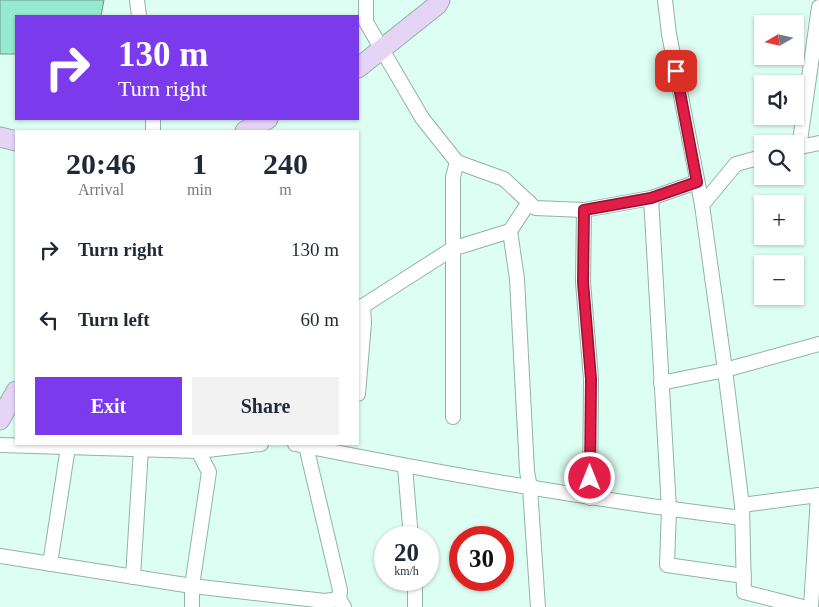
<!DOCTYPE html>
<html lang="en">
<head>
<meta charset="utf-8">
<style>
  :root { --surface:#fff; --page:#f2f2f3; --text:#1f2937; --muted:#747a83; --accent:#7c3aed }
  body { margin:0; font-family:"Times New Roman",serif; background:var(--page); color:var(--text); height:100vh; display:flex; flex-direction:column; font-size:19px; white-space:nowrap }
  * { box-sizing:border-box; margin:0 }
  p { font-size:16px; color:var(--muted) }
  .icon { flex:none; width:28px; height:28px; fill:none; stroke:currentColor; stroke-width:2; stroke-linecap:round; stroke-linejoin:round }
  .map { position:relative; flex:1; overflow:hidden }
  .details { position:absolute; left:15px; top:130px; width:344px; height:315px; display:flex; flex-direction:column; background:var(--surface); border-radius:0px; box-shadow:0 1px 4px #0004 }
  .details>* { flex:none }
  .banner { position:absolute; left:15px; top:15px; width:344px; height:105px; border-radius:0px; box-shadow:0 1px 4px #0004; background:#7c3aed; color:#fff; overflow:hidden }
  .needle { width:32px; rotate:261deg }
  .tools { position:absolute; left:754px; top:15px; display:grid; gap:10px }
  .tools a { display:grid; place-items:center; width:50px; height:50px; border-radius:0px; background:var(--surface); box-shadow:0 1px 4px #0004; font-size:25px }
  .speed { position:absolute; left:374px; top:526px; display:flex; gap:10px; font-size:25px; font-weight:700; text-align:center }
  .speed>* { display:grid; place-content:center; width:65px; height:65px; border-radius:50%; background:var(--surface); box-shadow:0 1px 4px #0004; line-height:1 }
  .speed small { font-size:12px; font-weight:400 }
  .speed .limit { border:8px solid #d22; background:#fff; color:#111 }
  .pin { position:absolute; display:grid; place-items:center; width:42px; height:42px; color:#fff; margin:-21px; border-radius:10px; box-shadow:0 2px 8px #0006 }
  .me { position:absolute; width:55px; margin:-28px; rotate:0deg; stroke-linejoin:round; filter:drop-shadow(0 0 4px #0008) }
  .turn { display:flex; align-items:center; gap:18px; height:105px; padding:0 20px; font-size:22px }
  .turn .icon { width:65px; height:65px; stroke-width:2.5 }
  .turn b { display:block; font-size:35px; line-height:42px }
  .eta { display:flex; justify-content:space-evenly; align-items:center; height:85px; text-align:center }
  .eta b { font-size:30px; font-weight:700; line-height:35px }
  .button { display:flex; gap:10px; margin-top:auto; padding:10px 20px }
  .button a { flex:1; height:58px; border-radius:0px; background:var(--accent); color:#fff; font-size:20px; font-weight:700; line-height:58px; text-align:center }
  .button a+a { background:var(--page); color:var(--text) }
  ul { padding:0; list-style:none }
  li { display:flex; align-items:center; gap:15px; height:70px; padding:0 20px }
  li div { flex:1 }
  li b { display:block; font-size:19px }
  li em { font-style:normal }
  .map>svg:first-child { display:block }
  .building { fill:#94ebd0; stroke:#76948a }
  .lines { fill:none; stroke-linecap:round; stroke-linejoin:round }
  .street-casing { stroke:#93b2a8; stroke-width:16 }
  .secondary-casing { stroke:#93b2a8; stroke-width:21 }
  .street { stroke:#fff; stroke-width:14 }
  .secondary { stroke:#e6d4f7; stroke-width:19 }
  .route-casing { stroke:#92132f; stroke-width:12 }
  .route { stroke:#e11d48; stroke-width:9 }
</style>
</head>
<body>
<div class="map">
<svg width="819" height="607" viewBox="0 0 819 607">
  <rect width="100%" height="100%" fill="#ddfef2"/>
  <path class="building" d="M 0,0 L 104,0 L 101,16 L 16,16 L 16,54 L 0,54 Z"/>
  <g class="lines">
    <defs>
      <g id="street">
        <path d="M 137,0 L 139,16"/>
        <path d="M 366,0 L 366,22 L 422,118 L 457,162 L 504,179 L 535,208 L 584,210 L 651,198 L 697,182"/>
        <path d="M 665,0 L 669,34 L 702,205 L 725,370 L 742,505 L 744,592 L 803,607"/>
        <path d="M 153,119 L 153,131"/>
        <path d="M 795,148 L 819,143"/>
        <path d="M 799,148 L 819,7"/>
        <path d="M 651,198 L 669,509 L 667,565 L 744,576"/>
        <path d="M 702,205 L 736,164 L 762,157"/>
        <path d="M 584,210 L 583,282 L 591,379 L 590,498"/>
        <path d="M 510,231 L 517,279 L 527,471 L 530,488 L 538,607"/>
        <path d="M 358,307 L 363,306 L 452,249 L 510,231 L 529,202"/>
        <path d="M 661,383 L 725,370 L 819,344"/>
        <path d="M 358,394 L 364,323 L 363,306"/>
        <path d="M 453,417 L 453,177 L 457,162"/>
        <path d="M 295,444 C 444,474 591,500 742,518"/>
        <path d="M 0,445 L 198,451 L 261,444"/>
        <path d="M 306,446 L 340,590 L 339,599 L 344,607"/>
        <path d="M 405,467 L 411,538"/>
        <path d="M 742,505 L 819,495"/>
        <path d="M 0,556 L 192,586 L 325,601 L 339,599"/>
        <path d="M 50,564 L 68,447"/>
        <path d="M 133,577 L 141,449"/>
        <path d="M 192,607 L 192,586 L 209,472 L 198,451"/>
        <path d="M 415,607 L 415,580"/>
        <path d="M 811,607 L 818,496"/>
      </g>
      <g id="secondary">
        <path d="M 358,68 L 437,5 L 440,0"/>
        <path d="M 245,131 L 268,119"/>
        <path d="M 0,137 L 16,141"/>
        <path d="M 0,420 L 16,391"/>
      </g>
    </defs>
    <use href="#street" class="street-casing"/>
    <use href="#secondary" class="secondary-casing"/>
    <use href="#street" class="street"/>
    <use href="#secondary" class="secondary"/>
  </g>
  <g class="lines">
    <defs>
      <path id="route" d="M 590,478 L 591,379 L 583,282 L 584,210 L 651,198 L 697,182 L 676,71"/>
    </defs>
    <use href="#route" class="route-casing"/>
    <use href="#route" class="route"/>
  </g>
</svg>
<div class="tools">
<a><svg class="needle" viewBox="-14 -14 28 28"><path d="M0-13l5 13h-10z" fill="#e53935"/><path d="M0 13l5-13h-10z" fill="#747a83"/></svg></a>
<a><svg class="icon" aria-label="sound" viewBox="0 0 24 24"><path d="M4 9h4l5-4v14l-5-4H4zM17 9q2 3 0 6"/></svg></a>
<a><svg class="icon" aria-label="search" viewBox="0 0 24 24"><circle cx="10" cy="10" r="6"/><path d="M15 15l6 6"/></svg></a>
<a>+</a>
<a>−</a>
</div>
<div class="speed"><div>20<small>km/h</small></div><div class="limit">30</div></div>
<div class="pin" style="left:676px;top:71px;background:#d93025"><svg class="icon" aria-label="arrive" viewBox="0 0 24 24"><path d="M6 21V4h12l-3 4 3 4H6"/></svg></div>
<svg class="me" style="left:590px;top:478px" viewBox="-20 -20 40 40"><circle r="17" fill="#e11d48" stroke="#fff" stroke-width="3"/><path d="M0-11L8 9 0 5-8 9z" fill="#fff"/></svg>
<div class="banner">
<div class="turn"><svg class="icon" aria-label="right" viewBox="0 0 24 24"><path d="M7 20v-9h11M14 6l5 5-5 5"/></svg><div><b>130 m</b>Turn right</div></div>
</div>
<section class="details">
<div class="eta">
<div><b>20:46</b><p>Arrival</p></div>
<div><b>1</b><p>min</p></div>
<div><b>240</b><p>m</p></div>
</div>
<ul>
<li><svg class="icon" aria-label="right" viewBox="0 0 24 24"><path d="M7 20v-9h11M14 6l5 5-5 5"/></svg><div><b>Turn right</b></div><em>130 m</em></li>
<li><svg class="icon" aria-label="left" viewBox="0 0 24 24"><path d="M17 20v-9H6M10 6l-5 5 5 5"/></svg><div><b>Turn left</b></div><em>60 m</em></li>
</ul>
<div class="button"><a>Exit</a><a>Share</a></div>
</section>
</div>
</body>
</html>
